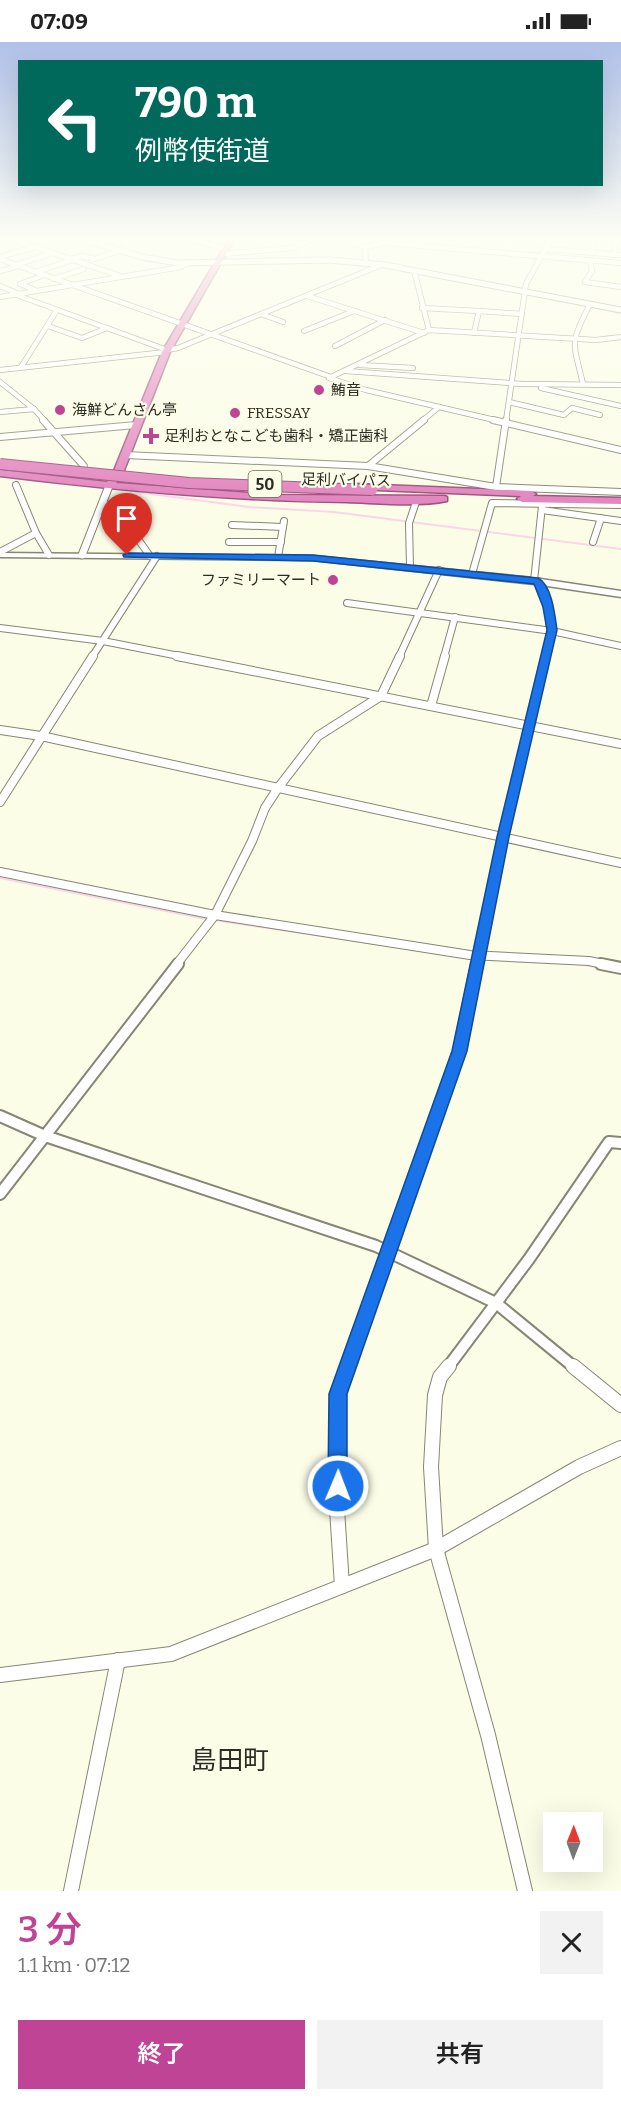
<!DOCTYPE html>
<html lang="ja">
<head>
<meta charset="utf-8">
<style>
  :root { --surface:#fff; --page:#f2f2f2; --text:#222; --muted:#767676; --accent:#bf4495 }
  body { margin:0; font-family:Bitter,"Noto Sans JP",serif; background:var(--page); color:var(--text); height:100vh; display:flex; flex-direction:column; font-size:22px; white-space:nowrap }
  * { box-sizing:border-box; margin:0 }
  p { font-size:20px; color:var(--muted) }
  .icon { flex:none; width:33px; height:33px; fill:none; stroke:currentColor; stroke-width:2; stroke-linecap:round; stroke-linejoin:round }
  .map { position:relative; height:1849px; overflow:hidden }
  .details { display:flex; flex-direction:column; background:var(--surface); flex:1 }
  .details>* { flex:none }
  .guide { position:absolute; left:18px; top:18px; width:585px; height:126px; border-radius:0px; box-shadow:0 6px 24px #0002; background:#00695c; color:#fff; overflow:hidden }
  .needle { width:39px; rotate:1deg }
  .tools { position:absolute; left:543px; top:1770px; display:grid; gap:12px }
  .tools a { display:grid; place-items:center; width:60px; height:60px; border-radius:0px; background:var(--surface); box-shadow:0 6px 24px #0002; font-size:30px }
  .pin { position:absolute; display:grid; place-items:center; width:51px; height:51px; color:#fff; margin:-62px -26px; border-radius:50% 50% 50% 0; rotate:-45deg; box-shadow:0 0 6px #0007 }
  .pin .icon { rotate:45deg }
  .me { position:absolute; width:66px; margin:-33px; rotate:1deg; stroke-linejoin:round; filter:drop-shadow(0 0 4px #0008) }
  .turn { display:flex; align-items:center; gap:21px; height:126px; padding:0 18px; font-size:27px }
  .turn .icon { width:78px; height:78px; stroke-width:2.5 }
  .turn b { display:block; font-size:42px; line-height:51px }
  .round { display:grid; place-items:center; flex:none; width:63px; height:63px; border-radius:0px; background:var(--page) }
  .summary { display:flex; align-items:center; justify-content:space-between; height:102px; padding:0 18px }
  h1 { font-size:36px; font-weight:600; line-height:45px; color:var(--accent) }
  .cta { display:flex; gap:12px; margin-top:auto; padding:12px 18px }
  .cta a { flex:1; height:69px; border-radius:0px; background:var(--accent); color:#fff; font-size:24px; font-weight:600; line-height:69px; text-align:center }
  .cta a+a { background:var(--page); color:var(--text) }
  .status { display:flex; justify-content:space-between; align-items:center; height:42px; padding:0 30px; background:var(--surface); direction:ltr }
  .status svg { height:16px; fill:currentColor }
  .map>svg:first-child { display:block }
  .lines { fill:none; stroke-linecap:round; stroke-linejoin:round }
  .stream-far1 { stroke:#fcd5ea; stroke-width:2 }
  .stream { stroke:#fcd5ea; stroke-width:4 }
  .minor-far4-casing { stroke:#868773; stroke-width:6 }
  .minor-far3-casing { stroke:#868773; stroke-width:8 }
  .minor-far2-casing { stroke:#868773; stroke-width:10 }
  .minor-far1-casing { stroke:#868773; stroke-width:14 }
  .minor-casing { stroke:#868773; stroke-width:16 }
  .tertiary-far1-casing { stroke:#868773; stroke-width:7 }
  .tertiary-casing { stroke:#868773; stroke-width:9 }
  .secondary-casing { stroke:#868773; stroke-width:3 }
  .trunk-casing { stroke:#9e5480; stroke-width:3 }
  .minor-far4 { stroke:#fff; stroke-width:4.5 }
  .minor-far3 { stroke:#fff; stroke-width:6 }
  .minor-far2 { stroke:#fff; stroke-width:8 }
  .minor-far1 { stroke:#fff; stroke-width:10 }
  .minor { stroke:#fff; stroke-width:14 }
  .tertiary-far1 { stroke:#fff; stroke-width:5 }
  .tertiary { stroke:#fff; stroke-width:7 }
  .secondary { fill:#fff; fill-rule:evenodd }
  .trunk { fill:#e387c0; fill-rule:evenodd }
  .trunk-bridge-casing { stroke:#9e5480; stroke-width:12; stroke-linecap:butt }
  .trunk-bridge { stroke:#e387c0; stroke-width:10 }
  .route { fill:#1a73e8; stroke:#114b97; stroke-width:1.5 }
  .poi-dot { fill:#bf4495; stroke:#fbfde7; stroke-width:2 }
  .labels { text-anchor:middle; stroke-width:4.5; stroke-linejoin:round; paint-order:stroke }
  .far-poi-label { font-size:15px; fill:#2c2c24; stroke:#fbfde7; text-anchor:start }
  .far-street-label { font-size:15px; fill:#2c2c24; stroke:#fbfde7 }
  .shield { fill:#fbfde7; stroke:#6a6b5e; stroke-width:1.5 }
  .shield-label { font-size:16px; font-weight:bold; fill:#2c2c24 }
  .near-quarter-label { font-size:26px; fill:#2c2c24; stroke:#fbfde7 }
</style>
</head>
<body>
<div class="status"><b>07:09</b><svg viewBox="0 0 49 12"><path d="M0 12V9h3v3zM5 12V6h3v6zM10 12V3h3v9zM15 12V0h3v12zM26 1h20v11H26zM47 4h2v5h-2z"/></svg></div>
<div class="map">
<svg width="621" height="1849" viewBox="0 0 621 1849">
  <rect width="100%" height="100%" fill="#fbfde7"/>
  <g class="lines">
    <g class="stream-far1">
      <path d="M 136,450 L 249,465 L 334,470 L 621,507"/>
      <path d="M 0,836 L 206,877 L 376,902"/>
      <path d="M 586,922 L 591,923"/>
    </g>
    <path class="stream" d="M 586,922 L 600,925"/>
    <defs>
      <g id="minor-far4">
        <path d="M 15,198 L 120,234"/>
        <path d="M 194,198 L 226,207"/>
        <path d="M 344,198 L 365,205"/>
        <path d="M 593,198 L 593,211"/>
        <path d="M 386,201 L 621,221"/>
        <path d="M 545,207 L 621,213"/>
        <path d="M 223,212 L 292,206 L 311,198"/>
        <path d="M 614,213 L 615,198"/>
        <path d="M 0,215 L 34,205"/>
        <path d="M 0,217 L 331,335"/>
        <path d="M 71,217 L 82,214 L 95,217 L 118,209"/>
        <path d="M 590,219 L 592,229 L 585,240 L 621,245"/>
        <path d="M 366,221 L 365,205 L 392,199"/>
        <path d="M 16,223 L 52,211"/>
        <path d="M 414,228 L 429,288"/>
        <path d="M 0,229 L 18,224"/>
        <path d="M 36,230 L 72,218"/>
        <path d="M 54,237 L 84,227"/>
        <path d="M 0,244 L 17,251"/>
        <path d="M 35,248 L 20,242 L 44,233"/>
        <path d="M 14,252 L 167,308 L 178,306 L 381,223"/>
        <path d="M 307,254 L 424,291"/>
        <path d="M 0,255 L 181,225 L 188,221"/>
        <path d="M 422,266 L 479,269 L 474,291"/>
        <path d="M 479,269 L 522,272"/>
        <path d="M 261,272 L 283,280"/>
        <path d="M 48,284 L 82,296 L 107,286"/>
        <path d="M 304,289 L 354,269"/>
        <path d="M 335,304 L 385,278"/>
        <path d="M 360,323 L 413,326"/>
        <path d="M 21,325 L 57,268"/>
        <path d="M 0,328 L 166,310"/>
        <path d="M 346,329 L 523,342 L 621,343"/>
        <path d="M 0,340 L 34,367 L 45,379"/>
        <path d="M 583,342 C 573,299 569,303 590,262"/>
        <path d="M 541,346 L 621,364"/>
        <path d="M 509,360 L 564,373 L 572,366 L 600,373"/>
        <path d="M 0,370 L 34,367"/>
        <path d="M 422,379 L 439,365"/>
        <path d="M 499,379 L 366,348 L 329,336 L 429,288 L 596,298 L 621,295"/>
        <path d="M 506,379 L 526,242 L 550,198"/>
      </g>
      <g id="minor-far3">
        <path d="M 43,378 L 84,424 L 82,428"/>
        <path d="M 493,378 L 621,408"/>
        <path d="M 0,395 L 136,383"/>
        <path d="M 125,413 L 368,424 L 496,445 L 621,450"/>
        <path d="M 368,424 L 424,378"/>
        <path d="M 16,443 L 36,491 L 49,513"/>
        <path d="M 496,445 L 506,378"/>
        <path d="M 102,461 L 115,465 L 150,514"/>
        <path d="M 542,468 L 621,479"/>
        <path d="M 232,483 L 283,485"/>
        <path d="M 229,500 L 281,500"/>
        <path d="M 593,500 L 601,476"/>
        <path d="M 0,510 L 36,491"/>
        <path d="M 278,515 L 284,479"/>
        <path d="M 410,525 L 409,481 L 417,457"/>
        <path d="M 472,532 L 492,461 L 621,463"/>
        <path d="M 534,539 L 542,464"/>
        <path d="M 538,539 C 550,569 553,583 546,615"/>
        <path d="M 347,561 L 552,589 L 621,604"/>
        <path d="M 0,586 L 103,599 L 184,615"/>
        <path d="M 92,615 L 157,514"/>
        <path d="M 399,615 L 439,528"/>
        <path d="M 444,615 L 455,575"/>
      </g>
      <g id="minor-far2">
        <path d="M 177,614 L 621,702"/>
        <path d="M 431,664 L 445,614"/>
        <path d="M 0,688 L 41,694 L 621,821"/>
        <path d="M 0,760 L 93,614"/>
        <path d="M 0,830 L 215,873 L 470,913 L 589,919 L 608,923"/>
        <path d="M 176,923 L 215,873 L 252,799 L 265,766 L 278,746 L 318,694 L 381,654 L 400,614"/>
        <path d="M 477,923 L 503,795 L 546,614"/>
      </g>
      <g id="minor-far1">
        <path d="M 601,922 L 621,926"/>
        <path d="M 0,1074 L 45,1094 L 376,1204 L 496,1261 L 574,1325"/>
        <path d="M 0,1152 L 178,922"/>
        <path d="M 348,1325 L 459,1009 L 477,922"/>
        <path d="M 448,1325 L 529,1217 L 609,1100 L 621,1101"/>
      </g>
      <g id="minor">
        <path d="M 449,1324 L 440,1335 L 435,1353 L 431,1425 L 436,1507 L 488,1693 L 525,1849"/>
        <path d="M 573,1324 L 621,1363"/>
        <path d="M 342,1544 L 337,1467 L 338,1352 L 348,1324"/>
        <path d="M 0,1633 L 171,1612 L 436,1507 L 579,1425 L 621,1406"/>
        <path d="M 71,1849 L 118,1618"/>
      </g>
      <path id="tertiary-far1" d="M 85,198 L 142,215 L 178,221 L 329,218 L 385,223 L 621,268"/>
      <path id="tertiary" d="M 82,513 L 109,444"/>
      <path id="secondary" d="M 0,511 L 313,514 L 534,536 L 621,549 L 621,555 L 534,542 L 313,518 L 0,515 Z"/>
      <g id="trunk">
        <path d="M 228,198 L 234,198 L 170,310 L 123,431 L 116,441 L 277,453 L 444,454 L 447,455 L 447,459 C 417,465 378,461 347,460 C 231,459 115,448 0,434 L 0,428 L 107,440 L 113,431 L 162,310 Z"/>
        <path d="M 356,442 L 531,449 L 536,452 L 533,454 L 621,456 L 621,462 L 522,460 L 517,457 L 521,454 L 353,447 L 351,445 Z"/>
      </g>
    </defs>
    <use href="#minor-far4" class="minor-far4-casing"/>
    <use href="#minor-far3" class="minor-far3-casing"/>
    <use href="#minor-far2" class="minor-far2-casing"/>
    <use href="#minor-far1" class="minor-far1-casing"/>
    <use href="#minor" class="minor-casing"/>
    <use href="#tertiary-far1" class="tertiary-far1-casing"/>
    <use href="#tertiary" class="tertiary-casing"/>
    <use href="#secondary" class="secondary-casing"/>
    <use href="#trunk" class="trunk-casing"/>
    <use href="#minor-far4" class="minor-far4"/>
    <use href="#minor-far3" class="minor-far3"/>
    <use href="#minor-far2" class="minor-far2"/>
    <use href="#minor-far1" class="minor-far1"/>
    <use href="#minor" class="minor"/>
    <use href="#tertiary-far1" class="tertiary-far1"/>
    <use href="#tertiary" class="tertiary"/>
    <use href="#secondary" class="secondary"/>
    <use href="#trunk" class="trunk"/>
    <defs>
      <path id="trunk-bridge" d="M 0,422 L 189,441 L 372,448"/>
    </defs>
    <use href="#trunk-bridge" class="trunk-bridge-casing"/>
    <use href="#trunk-bridge" class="trunk-bridge"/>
  </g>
  <linearGradient id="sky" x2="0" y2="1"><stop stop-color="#b0c1e9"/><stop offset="0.43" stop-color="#fdfef4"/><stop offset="1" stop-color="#fdfef4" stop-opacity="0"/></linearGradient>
  <rect width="621" height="457" fill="url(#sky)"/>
  <path class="route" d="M 127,511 L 313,513 L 538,536 C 552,543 555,574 557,588 L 509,795 L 467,1009 L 347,1352 L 347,1444 L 344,1451 L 338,1454 L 331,1451 L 328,1444 L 329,1352 L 452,1009 L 497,795 L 547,588 L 543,565 L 534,542 L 313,519 L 124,515 L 123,513 Z"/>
  <g class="poi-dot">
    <circle cx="319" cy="348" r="6"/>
    <circle cx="60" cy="368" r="6"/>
    <circle cx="235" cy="371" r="6"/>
    <path d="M148 385h6v6h6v6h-6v6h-6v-6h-6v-6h6z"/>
    <circle cx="333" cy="538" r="6"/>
  </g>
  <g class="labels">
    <g class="far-poi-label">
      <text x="331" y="353">鮪音</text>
      <text x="72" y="373">海鮮どんさん亭</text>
      <text x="247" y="376">FRESSAY</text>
      <text x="164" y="399">足利おとなこども歯科・矯正歯科</text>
      <text x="321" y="543" text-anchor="end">ファミリーマート</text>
    </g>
    <g class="far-street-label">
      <text transform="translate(346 438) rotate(1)" y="5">足利バイパス</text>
    </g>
    <rect class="shield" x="248.5" y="429" width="33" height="26" rx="4.5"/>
    <g class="shield-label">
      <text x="265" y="448">50</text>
    </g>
    <g class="near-quarter-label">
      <text x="230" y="1727">島田町</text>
    </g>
  </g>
</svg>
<div class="tools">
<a><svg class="needle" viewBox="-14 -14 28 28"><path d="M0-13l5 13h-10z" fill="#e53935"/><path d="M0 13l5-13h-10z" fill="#767676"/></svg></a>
</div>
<div class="pin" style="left:127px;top:513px;background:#d93025"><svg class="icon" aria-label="arrive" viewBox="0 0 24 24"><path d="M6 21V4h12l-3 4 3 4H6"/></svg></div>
<svg class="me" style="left:338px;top:1444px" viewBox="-20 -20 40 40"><circle r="17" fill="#1a73e8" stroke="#fff" stroke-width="3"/><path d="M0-11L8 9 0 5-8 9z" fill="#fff"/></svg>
<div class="guide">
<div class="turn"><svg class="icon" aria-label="left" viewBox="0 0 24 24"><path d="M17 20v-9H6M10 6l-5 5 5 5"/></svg><div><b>790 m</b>例幣使街道</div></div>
</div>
</div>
<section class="details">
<div class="summary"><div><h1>3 分</h1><p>1.1 km · 07:12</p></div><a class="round"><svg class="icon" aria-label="close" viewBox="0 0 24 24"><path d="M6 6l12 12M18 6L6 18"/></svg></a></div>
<div class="cta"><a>終了</a><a>共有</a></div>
</section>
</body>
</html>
